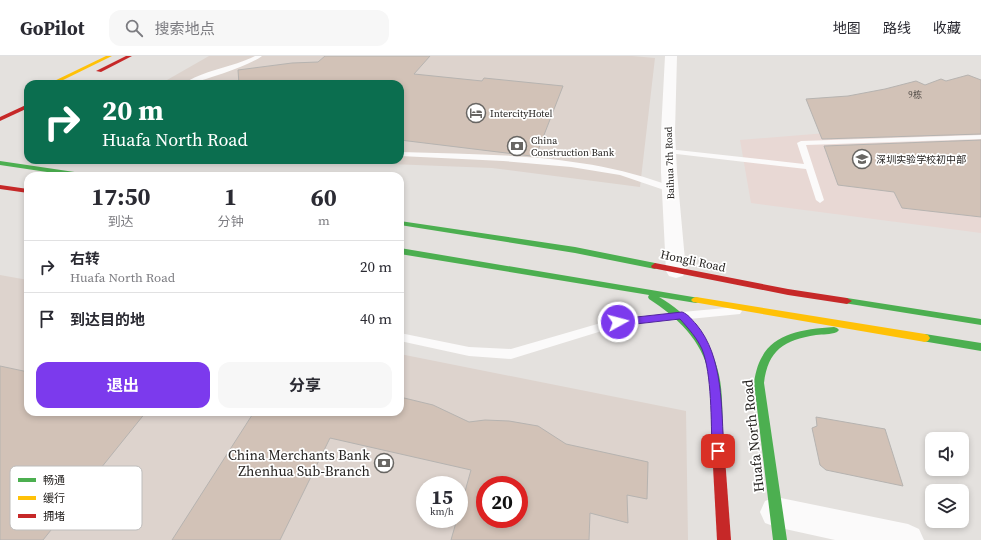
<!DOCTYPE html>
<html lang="zh">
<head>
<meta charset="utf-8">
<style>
  :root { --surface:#fff; --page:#f7f7f7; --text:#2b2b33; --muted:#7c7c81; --line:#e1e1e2; --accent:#7c3aed }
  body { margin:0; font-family:"Source Serif 4","Noto Sans SC",serif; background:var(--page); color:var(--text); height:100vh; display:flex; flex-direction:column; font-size:15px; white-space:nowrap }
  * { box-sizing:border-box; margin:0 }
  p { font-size:13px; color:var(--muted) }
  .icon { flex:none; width:22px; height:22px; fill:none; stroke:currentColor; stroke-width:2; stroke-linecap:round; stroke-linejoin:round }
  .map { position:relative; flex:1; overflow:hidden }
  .details { position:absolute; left:24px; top:116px; width:380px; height:244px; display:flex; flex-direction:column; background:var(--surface); border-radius:12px; box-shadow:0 2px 6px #0003 }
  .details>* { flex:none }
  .top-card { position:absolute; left:24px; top:24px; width:380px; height:84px; border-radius:12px; box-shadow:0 2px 6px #0003; background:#0b6e4f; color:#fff; overflow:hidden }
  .controls { position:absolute; left:925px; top:376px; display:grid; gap:8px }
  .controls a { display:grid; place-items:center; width:44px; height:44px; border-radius:8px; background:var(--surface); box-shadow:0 2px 6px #0003; font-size:20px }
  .speed { position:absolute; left:416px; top:420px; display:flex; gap:8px; font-size:20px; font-weight:700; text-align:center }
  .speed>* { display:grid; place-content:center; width:52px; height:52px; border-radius:50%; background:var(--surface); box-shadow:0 2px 6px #0003; line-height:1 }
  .speed small { font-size:10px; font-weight:400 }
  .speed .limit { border:6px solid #d22; background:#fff; color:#111 }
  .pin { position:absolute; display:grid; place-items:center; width:34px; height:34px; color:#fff; margin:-17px; border-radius:8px; box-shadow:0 2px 6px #0006 }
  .me { position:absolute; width:44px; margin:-22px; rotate:83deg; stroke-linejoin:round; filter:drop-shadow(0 0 3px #0008) }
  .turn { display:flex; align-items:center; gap:14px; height:84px; padding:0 12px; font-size:18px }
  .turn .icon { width:52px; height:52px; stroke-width:2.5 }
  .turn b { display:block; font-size:28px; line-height:34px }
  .eta { display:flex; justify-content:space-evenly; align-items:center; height:68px; text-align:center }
  .eta b { font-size:24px; font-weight:700; line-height:28px }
  .primary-button { display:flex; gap:8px; margin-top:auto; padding:8px 12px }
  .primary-button a { flex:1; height:46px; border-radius:12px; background:var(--accent); color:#fff; font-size:16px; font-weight:700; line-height:46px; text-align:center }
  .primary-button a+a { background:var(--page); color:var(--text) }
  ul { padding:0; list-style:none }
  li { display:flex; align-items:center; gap:12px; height:52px; padding:0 12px; border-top:1px solid var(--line) }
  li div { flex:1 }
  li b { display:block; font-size:15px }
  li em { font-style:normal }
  header { display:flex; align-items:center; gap:24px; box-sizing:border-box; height:56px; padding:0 20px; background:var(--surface); border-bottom:1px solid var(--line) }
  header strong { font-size:19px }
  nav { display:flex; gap:22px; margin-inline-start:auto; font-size:14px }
  .search { width:280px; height:36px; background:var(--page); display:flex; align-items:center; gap:10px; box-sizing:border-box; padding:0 14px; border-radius:12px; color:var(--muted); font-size:15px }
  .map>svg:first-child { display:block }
  .built { fill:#ddd3cd; fill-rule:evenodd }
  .education { fill:#e8d8d4 }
  .building { fill:#d2c2b7; stroke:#b6b3b0; fill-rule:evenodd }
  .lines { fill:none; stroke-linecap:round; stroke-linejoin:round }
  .lane { fill:#fbfafa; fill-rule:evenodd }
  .street { fill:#fbfafa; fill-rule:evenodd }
  .fast { fill:#4caf50; fill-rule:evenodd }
  .slow { fill:#ffc107; fill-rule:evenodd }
  .jam { fill:#c62828; fill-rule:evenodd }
  .route { fill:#7c3aed; stroke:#51269a }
  .labels { text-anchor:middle; stroke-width:3.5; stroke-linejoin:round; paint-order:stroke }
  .far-number-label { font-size:9px; fill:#514b46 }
  .far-poi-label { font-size:10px; fill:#262321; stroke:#fff; text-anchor:start }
  .far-street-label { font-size:10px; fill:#262321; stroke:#fff }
  .street-label { font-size:12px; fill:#262321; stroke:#fff }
  .near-street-label { font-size:14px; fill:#262321; stroke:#fff }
  .near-poi-label { font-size:14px; fill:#262321; stroke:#fff; text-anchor:end }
  .key { fill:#fff; stroke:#bebdbc; stroke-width:1 }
  .key-label { font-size:11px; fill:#262321 }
</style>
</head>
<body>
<header>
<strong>GoPilot</strong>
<div class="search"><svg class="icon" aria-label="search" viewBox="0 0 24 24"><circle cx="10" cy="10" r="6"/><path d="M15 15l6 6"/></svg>搜索地点</div>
<nav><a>地图</a><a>路线</a><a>收藏</a></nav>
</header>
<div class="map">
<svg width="981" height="484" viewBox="0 0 981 484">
  <rect width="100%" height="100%" fill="#e4e1de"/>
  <g class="built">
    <path d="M 209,0 L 632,0 L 655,2 L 640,131 L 492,112 L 289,104 L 400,104 L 400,28 L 160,28 Z"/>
    <path d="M 0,219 L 28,224 L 28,356 L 400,356 L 400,298 L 686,355 L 688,484 L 0,484 ZM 425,429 L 459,429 L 459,463 L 425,463 ZM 485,429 L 519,429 L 519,463 L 485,463 Z"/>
  </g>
  <path class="education" d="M 981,58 L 981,177 L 751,147 L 740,84 L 839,76 Z"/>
  <g class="building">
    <path d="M 325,0 L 430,0 L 414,18 L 482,25 L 484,22 L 563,30 L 537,97 L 531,100 L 400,84 L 400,28 L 239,28 L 238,14 L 292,7 L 318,6 Z"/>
    <path d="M 968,19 L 981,24 L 981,78 L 822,83 L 806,43 L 848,40 L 885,33 L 916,25 L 925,29 L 941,23 L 946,25 Z"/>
    <path d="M 981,84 L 981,161 L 902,152 L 894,136 L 838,129 L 824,90 Z"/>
    <path d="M 0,310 L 28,316 L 28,356 L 146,356 L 43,484 L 0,484 Z"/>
    <path d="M 400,341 L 433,349 L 469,366 L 485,364 L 509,365 L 538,370 L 566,388 L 648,406 L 647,443 L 627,439 L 628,467 L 590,457 L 589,484 L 451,484 L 457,463 L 459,463 L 459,457 L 471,414 L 330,382 L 280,484 L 172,484 L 254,356 L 400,356 ZM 485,429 L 519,429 L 519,463 L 485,463 Z"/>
    <path d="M 816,361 L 885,373 L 903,430 L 826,414 L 820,409 L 812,372 L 817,370 Z"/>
  </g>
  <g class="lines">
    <g class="lane">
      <path d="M 255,0 L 262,0 C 253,8 196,28 184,28 C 200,15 234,11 255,0 Z"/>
      <path d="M 981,79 L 981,83 L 806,89 L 824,144 L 820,147 L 816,144 L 806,113 L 668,97 L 664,95 L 668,93 L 804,108 L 797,87 L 801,85 Z"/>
      <path d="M 400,96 C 491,99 587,97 673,131 L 674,133 L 670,136 L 620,119 L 571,111 L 503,105 L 400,100 Z"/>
      <path d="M 736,251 L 740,252 L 742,255 L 740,258 L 618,270 L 511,303 L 469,300 L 400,285 L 400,277 L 469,291 L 511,293 L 618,262 Z"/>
    </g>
    <g class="street">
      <path d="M 665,0 L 677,0 L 675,76 L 677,116 L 686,215 L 683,220 L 676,222 L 669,220 L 666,215 L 661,116 L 661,76 Z"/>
      <path d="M 776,441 L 908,468 L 919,473 L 924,484 L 835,484 L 776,471 L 765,467 L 760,456 L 765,445 Z"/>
    </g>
    <g class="fast">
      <path d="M 0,105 L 88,118 L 91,120 L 74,120 L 0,109 Z"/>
      <path d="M 400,165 L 575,191 L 655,207 L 659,210 L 655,213 L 575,197 L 400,169 Z"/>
      <path d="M 400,192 L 699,242 L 701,244 L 699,246 L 696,247 L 659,241 C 688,258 712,285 719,319 C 723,337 722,356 723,374 L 721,377 L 717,379 L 713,377 L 711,374 C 711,356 712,336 709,318 C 702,284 677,261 649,243 L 648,241 L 649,239 L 400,198 Z"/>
      <path d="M 847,242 L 981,263 L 981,269 L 844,247 L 842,245 L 844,243 Z"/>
      <path d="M 834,271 L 837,272 L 839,274 L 837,276 C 830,279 823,278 816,279 C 784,284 768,294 764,327 L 787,484 L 773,484 L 754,327 C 760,280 792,274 834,271 Z"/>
      <path d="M 925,278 L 981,287 L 981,295 L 922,285 L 920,282 L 922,279 Z"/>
    </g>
    <g class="slow">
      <path d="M 106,0 L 112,0 L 55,28 L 48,28 Z"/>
      <path d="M 696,241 L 925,278 L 928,279 L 930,282 L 928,285 L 925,286 L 693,246 L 691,244 L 693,242 Z"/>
    </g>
    <g class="jam">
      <path d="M 126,0 L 132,0 L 101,16 L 96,15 Z"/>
      <path d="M 28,48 L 28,52 L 0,65 L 0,61 Z"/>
      <path d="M 0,129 L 28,133 L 28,137 L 0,133 Z"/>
      <path d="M 655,207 L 788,233 L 847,242 L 852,245 L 847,248 L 788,239 L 652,212 L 651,210 Z"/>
      <path d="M 717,369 L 721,371 L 723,374 L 731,484 L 717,484 L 711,374 L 713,371 Z"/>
    </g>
  </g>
  <path class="route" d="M 682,256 C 688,258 692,264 696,268 C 724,301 721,353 724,395 L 723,398 L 718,400 L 714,398 L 712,395 C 711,366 712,318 702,293 C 697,282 688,272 680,263 L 618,270 L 613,266 L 618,263 Z"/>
  <defs>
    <symbol id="hotel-ring" viewBox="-11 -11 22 22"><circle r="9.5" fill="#fff" stroke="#686663" stroke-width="1.5"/><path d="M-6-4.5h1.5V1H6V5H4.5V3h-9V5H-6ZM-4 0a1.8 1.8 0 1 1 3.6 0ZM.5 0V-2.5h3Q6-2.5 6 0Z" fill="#686663"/></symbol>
    <symbol id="bank-ring" viewBox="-11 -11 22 22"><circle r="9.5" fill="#fff" stroke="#686663" stroke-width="1.5"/><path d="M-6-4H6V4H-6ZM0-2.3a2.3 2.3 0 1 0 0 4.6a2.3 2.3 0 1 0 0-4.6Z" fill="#686663"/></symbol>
    <symbol id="school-ring" viewBox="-11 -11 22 22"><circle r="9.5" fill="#fff" stroke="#686663" stroke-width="1.5"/><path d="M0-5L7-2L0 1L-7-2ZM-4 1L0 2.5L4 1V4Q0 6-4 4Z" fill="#686663"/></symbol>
  </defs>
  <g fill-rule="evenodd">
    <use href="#hotel-ring" x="465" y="46" width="22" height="22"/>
    <use href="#bank-ring" x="506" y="79" width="22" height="22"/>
    <use href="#school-ring" x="851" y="92" width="22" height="22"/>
    <use href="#bank-ring" x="373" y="396" width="22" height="22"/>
  </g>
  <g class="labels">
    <g class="far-number-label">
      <text x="915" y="42">9栋</text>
    </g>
    <g class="far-poi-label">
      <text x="490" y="61">IntercityHotel</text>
      <text x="531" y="88">China<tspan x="531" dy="12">Construction Bank</tspan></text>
      <text x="876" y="107">深圳实验学校初中部</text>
    </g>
    <g class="far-street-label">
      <text transform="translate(669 107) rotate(-92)" y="4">Baihua 7th Road</text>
    </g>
    <g class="street-label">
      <text transform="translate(693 205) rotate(12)" y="4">Hongli Road</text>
    </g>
    <g class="near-street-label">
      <text transform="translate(753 380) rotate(-96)" y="5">Huafa North Road</text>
    </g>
    <g class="near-poi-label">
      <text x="370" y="404">China Merchants Bank<tspan x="370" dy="16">Zhenhua Sub-Branch</tspan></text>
    </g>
  </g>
  <rect x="10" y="410" width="132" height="64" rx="6" class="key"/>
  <rect x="18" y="422" width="18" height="4" fill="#4caf50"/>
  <rect x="18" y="440" width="18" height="4" fill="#ffc107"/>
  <rect x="18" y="458" width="18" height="4" fill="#c62828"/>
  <g class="key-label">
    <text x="43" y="428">畅通</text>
    <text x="43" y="446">缓行</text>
    <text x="43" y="464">拥堵</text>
  </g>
</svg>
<div class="controls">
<a><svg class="icon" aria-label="sound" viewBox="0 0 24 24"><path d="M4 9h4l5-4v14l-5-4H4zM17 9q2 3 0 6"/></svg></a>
<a><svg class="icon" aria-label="layers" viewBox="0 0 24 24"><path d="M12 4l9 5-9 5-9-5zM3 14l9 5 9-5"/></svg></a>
</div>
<div class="speed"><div>15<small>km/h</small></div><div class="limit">20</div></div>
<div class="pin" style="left:718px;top:395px;background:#d93025"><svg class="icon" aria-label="arrive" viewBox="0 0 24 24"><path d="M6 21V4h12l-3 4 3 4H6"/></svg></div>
<svg class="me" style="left:618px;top:266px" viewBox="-20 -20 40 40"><circle r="17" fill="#7c3aed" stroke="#fff" stroke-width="3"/><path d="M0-11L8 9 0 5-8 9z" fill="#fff"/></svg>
<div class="top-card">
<div class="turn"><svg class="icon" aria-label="right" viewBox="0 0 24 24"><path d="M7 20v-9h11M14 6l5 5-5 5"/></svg><div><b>20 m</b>Huafa North Road</div></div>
</div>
<section class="details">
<div class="eta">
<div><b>17:50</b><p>到达</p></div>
<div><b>1</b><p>分钟</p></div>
<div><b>60</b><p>m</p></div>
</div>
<ul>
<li><svg class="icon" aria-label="right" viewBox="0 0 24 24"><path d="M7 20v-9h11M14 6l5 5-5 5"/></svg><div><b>右转</b><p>Huafa North Road</p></div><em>20 m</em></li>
<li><svg class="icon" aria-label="arrive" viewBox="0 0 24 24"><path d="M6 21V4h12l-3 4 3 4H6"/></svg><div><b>到达目的地</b></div><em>40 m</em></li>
</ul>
<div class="primary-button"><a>退出</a><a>分享</a></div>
</section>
</div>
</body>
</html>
